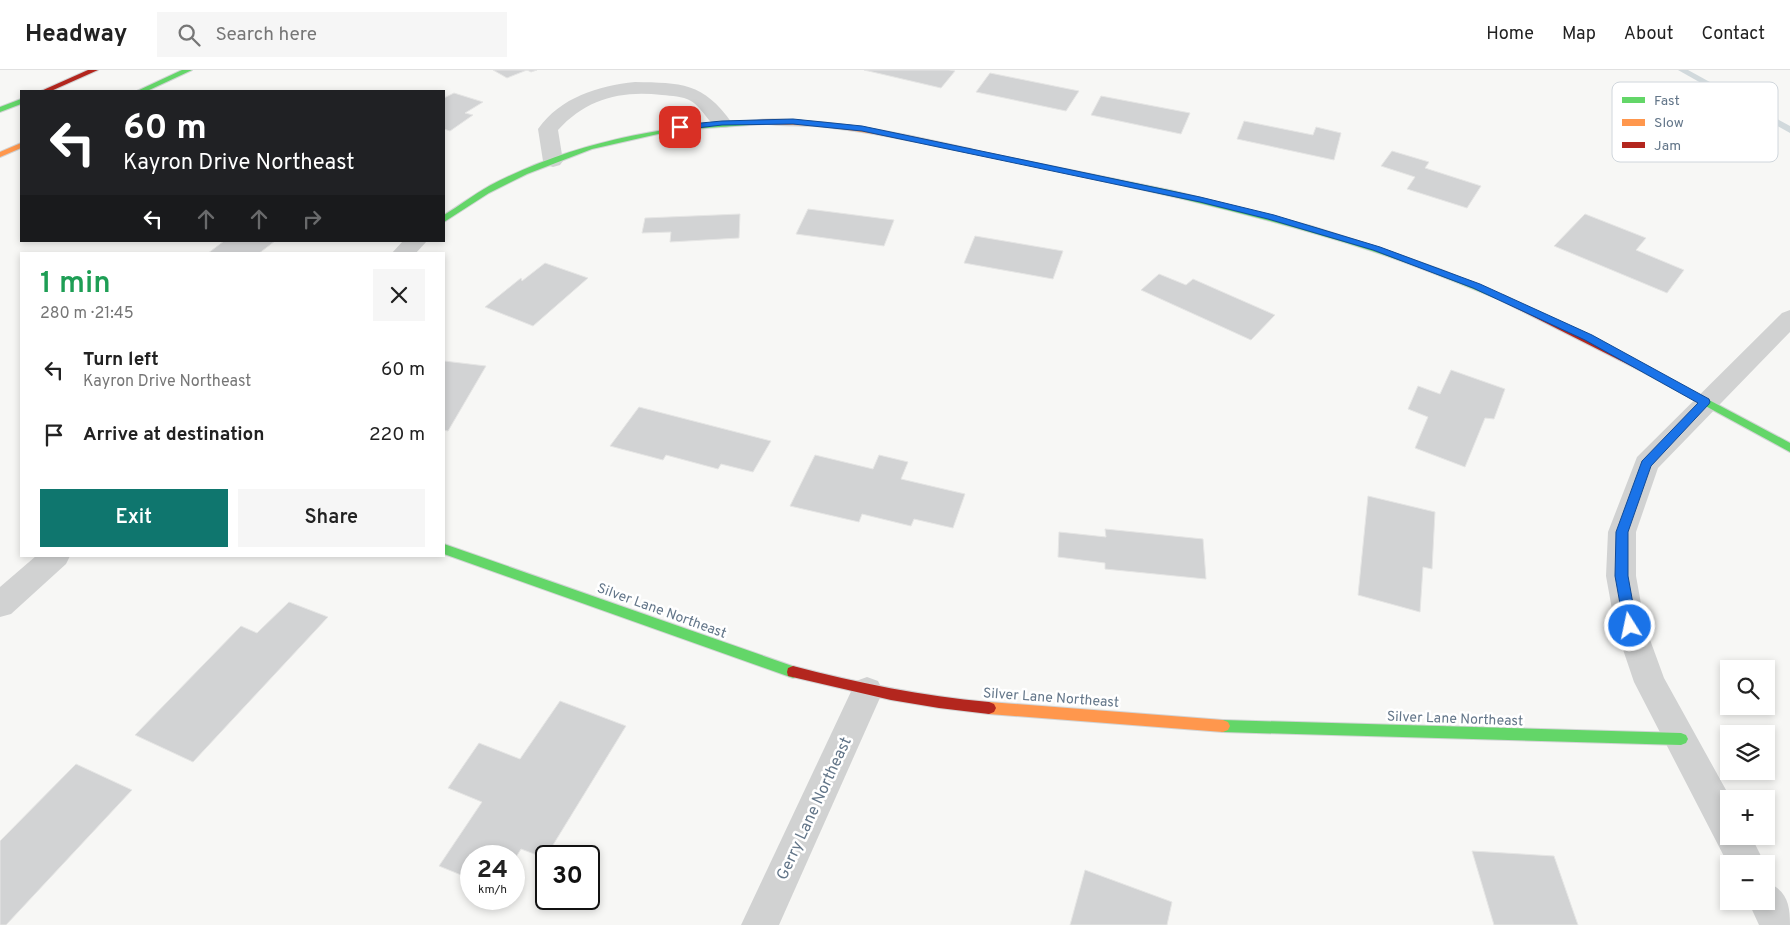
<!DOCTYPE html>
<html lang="en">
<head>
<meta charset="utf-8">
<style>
  :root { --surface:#fff; --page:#f6f6f6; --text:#222; --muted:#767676; --line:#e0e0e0; --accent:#0f766e }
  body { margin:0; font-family:Overpass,sans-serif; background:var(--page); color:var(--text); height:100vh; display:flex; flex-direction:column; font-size:19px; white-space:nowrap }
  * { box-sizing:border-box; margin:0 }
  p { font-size:16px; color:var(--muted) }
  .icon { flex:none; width:28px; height:28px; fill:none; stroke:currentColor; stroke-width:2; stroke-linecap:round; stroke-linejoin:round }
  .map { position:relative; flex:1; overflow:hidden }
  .panel { position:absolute; left:20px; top:182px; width:425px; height:305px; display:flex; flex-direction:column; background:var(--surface); border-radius:0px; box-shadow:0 2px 8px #0003 }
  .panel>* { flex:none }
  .banner { position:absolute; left:20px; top:20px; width:425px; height:152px; border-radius:0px; box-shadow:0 2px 8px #0003; background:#202124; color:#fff; overflow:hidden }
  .fabs { position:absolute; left:1720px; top:590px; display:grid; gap:10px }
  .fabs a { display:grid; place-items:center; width:55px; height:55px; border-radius:0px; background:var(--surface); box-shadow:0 2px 8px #0003; font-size:25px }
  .speed { position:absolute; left:460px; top:775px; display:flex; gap:10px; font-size:25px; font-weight:700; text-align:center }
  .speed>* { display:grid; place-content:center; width:65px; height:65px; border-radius:50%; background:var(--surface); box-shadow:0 2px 8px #0003; line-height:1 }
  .speed small { font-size:12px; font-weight:400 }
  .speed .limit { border:2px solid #111; border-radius:8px; background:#fff; color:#111 }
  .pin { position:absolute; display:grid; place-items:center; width:42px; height:42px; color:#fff; margin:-21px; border-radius:10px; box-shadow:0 2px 8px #0006 }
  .me { position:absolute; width:55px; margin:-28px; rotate:350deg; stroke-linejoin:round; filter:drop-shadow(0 0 4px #0008) }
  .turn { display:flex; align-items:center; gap:18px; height:105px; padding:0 20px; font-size:22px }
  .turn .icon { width:65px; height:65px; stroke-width:2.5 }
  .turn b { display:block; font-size:35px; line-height:42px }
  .lanes { display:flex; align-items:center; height:48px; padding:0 20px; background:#0003; justify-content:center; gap:25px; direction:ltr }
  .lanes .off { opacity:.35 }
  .round { display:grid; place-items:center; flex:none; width:52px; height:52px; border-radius:0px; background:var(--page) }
  .headline { display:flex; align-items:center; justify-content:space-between; height:85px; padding:0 20px }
  h1 { font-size:30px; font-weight:600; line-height:38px; color:#1e9e55 }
  .cta { display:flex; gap:10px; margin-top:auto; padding:10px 20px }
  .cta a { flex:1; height:58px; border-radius:0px; background:var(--accent); color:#fff; font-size:20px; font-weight:600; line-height:58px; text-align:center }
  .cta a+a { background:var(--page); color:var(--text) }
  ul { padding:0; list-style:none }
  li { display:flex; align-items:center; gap:15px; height:65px; padding:0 20px }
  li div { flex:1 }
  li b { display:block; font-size:19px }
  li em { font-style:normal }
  header { display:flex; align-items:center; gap:30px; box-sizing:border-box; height:70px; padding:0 25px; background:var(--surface); border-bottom:1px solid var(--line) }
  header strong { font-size:24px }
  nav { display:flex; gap:28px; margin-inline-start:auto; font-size:18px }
  .search { width:350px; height:45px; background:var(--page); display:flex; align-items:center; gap:12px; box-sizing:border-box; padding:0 18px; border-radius:0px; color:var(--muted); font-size:19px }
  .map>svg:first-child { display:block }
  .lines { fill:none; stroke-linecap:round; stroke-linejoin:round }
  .stream { fill:#d1d9dc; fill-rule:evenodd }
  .building { fill:#d2d3d4; stroke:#e6e6e5 }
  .fast-casing { stroke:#d2d4d5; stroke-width:2 }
  .slow-casing { stroke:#d2d4d5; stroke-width:2 }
  .jam-casing { stroke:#d2d4d5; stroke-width:2 }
  .street { fill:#d1d2d2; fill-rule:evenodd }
  .fast { fill:#63d668; fill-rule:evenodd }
  .slow { fill:#ff974d; fill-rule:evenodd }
  .jam { fill:#b3261e; fill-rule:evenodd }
  .route { fill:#1a73e8; stroke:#114b97 }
  .labels { text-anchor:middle; stroke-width:5; stroke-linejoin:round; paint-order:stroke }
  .street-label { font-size:14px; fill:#637689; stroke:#fff }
  .near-street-label { font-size:16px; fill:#637689; stroke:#fff }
  .key { fill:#fff; stroke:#d0d6dc; stroke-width:1 }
  .key-label { font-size:14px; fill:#637689 }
</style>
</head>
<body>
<header>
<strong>Headway</strong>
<div class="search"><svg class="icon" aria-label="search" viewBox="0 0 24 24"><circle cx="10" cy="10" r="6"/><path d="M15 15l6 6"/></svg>Search here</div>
<nav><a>Home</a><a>Map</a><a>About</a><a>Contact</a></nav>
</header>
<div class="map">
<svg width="1790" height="855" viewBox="0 0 1790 855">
  <rect width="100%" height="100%" fill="#f7f7f5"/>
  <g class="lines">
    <path class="stream" d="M 1678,0 L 1688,0 L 1790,56 L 1790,63 Z"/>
  </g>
  <g class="building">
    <path d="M 493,0 L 537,0 L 531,2 L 527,0 L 507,8 Z"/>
    <path d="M 864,0 L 949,0 L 955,1 L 941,18 Z"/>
    <path d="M 990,3 L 1079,21 L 1066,41 L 976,22 Z"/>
    <path d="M 454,23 L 483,32 L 465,43 L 473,45 L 450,61 L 444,59 L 444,28 Z"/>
    <path d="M 1101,26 L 1190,43 L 1181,64 L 1091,45 Z"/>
    <path d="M 1244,51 L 1313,65 L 1316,57 L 1341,63 L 1334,90 L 1237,69 Z"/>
    <path d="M 1392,81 L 1429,92 L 1425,98 L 1481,116 L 1467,138 L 1407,119 L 1415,107 L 1381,96 Z"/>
    <path d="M 808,139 L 894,150 L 884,176 L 796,164 Z"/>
    <path d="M 740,144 L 739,168 L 670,172 L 671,162 L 642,163 L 645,148 Z"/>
    <path d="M 1585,144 L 1646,168 L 1636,180 L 1684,200 L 1667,223 L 1554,176 Z"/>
    <path d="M 975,166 L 1063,181 L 1053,209 L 964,193 Z"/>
    <path d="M 224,171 L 275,171 L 258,184 L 207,184 Z"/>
    <path d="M 545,193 L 588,208 L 533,256 L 485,237 L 521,208 L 522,211 Z"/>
    <path d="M 1159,204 L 1186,215 L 1193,209 L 1275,245 L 1251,270 L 1141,220 Z"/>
    <path d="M 444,291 L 486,296 L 448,361 L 444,360 Z"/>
    <path d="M 1451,300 L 1505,319 L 1494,349 L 1485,348 L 1465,397 L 1415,378 L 1428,347 L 1408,339 L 1418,316 L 1440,324 Z"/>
    <path d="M 639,337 L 771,371 L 753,402 L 721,394 L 718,399 L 666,385 L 663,390 L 610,376 Z"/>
    <path d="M 815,385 L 873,399 L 879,385 L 908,392 L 901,409 L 965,424 L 953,458 L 914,449 L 911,456 L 862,444 L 859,452 L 790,436 Z"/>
    <path d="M 1368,426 L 1435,442 L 1432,499 L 1423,497 L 1420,542 L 1358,525 Z"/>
    <path d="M 1105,459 L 1203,469 L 1206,509 L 1105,499 L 1105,493 L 1058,487 L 1059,462 L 1106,467 Z"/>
    <path d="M 289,532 L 328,547 L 193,692 L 135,665 L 241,556 L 257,563 Z"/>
    <path d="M 560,631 L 626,656 L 545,788 L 521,779 L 514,790 L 514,786 L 471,786 L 471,809 L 439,796 L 482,732 L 448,718 L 479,673 L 520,689 Z"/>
    <path d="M 76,694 L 132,720 L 6,855 L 0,855 L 0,771 Z"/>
    <path d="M 1472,781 L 1554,786 L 1578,855 L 1494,855 Z"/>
    <path d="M 1085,800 L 1172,832 L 1167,855 L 1070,855 Z"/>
  </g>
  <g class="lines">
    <defs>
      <g id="fast">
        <path d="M 182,0 L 192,0 L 147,21 L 137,21 Z"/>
        <path d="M 21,29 L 21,34 L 0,42 L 0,37 Z"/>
        <path d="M 762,50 L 766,52 L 765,54 L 692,59 L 658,64 L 592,79 L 527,104 L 489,123 L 444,152 L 444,145 C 459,136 473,125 489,116 C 574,71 667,55 762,50 Z"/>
        <path d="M 968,79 L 1174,121 L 1311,156 L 1377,177 L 1442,200 L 1508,228 L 1506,230 L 1500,230 C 1456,212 1413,194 1369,180 C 1238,138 1105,111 971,83 L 968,83 Z"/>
        <path d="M 1647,297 L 1790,373 L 1790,382 L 1643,302 L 1642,300 Z"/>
        <path d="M 444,474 L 798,598 L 799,602 L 798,606 L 793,608 L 444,484 Z"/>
        <path d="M 1223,650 L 1681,663 L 1686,665 L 1688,669 L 1686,673 L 1681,675 L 1223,662 L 1218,660 L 1216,656 L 1218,652 Z"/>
      </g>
      <g id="slow">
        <path d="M 759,50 C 774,48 790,50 805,51 C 861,54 916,67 971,79 L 975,81 L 971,83 C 919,73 868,61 815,56 C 804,55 764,56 758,52 Z"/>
        <path d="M 21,73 L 21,78 L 0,87 L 0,82 Z"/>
        <path d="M 989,632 L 1223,650 L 1228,652 L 1230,656 L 1228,660 L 1223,662 L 989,644 L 984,642 L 982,638 L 984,634 Z"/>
      </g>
      <g id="jam">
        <path d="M 88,0 L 98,0 L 51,21 L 41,21 Z"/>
        <path d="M 1503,225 L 1651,298 L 1652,300 L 1647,303 L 1643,302 L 1500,230 L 1500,226 Z"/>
        <path d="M 793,596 C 858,613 922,626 989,632 L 994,634 L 996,638 L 994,642 L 989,644 L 939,638 L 891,630 L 788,606 L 787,602 L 788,598 Z"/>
      </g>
    </defs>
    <use href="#fast" class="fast-casing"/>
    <use href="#slow" class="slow-casing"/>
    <use href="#jam" class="jam-casing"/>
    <g class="street">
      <path d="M 635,12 C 681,13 703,12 732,53 L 729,57 C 710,62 705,39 691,31 C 682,26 672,26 662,25 C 621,20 586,29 558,60 L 563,91 L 560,95 L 553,97 L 546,95 L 543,91 L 538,59 C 561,27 598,16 635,12 Z"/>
      <path d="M 403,171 L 427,171 L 415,184 L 391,184 Z"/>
      <path d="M 1790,240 L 1790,262 L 1658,398 L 1636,462 L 1636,506 L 1645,556 L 1664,608 L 1731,729 L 1729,729 L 1729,766 L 1751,766 L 1765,794 L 1729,794 L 1729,796 L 1634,612 L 1615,556 L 1606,506 L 1608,462 L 1637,387 L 1782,243 Z"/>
      <path d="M 36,486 L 70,486 L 66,494 L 11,544 L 0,547 L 0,517 Z"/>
      <path d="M 867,607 L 878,611 L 883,621 L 779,855 L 741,855 L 856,611 Z"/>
      <path d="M 1766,812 C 1787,820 1790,834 1790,855 L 1759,855 L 1748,831 L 1766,831 Z"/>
    </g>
    <use href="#fast" class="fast"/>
    <use href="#slow" class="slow"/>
    <use href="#jam" class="jam"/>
  </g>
  <path class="route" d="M 793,49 L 862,56 L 1200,127 L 1274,145 L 1380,177 L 1480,214 L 1592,265 L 1709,329 L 1710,332 L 1709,334 L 1651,396 L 1628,462 L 1628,506 L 1637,556 L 1635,560 L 1630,561 L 1626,560 L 1624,556 L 1615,506 L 1616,462 L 1642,391 L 1698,333 L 1585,270 L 1473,218 L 1373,180 L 1268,149 L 1200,132 L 862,61 L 793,54 L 722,55 L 680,60 L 676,57 L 680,55 L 722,51 Z"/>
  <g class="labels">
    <g class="street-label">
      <text transform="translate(662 540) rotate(20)" y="5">Silver Lane Northeast</text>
      <text transform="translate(1051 627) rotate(4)" y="5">Silver Lane Northeast</text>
      <text transform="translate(1455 648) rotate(2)" y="5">Silver Lane Northeast</text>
    </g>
    <g class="near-street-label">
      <text transform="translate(813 738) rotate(-65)" y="6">Gerry Lane Northeast</text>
    </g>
  </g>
  <rect x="1612" y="12" width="166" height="80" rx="8" class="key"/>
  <rect x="1622" y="27" width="23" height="6" fill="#63d668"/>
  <rect x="1622" y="49" width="23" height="7" fill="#ff974d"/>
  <rect x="1622" y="72" width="23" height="6" fill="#b3261e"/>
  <g class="key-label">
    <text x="1654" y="35">Fast</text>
    <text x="1654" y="57">Slow</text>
    <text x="1654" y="80">Jam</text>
  </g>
</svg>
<div class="fabs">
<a><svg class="icon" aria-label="search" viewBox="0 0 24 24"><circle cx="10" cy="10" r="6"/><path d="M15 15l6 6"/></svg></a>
<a><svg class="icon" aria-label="layers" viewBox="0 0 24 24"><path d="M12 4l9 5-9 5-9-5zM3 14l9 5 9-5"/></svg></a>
<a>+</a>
<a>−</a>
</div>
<div class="speed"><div>24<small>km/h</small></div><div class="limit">30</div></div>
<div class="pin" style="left:680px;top:57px;background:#d93025"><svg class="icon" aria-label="arrive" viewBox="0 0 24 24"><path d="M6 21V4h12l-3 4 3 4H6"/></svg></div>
<svg class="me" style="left:1630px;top:556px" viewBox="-20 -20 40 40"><circle r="17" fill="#1a73e8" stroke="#fff" stroke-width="3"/><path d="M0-11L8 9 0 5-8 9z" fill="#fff"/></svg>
<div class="banner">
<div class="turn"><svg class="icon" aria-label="left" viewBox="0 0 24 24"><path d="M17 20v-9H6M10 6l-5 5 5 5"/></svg><div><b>60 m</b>Kayron Drive Northeast</div></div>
<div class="lanes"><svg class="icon" aria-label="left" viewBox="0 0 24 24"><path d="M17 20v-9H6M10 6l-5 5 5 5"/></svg><svg class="icon off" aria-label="ahead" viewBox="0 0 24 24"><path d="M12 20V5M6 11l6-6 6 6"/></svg><svg class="icon off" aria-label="ahead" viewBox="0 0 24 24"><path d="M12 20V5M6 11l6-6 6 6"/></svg><svg class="icon off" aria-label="right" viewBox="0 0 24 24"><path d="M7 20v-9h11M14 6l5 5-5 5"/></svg></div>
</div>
<section class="panel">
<div class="headline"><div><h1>1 min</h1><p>280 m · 21:45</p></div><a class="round"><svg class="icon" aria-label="close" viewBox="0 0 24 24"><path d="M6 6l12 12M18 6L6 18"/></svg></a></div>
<ul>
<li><svg class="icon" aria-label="left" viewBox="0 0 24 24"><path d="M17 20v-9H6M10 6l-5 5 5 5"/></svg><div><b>Turn left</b><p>Kayron Drive Northeast</p></div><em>60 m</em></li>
<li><svg class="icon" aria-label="arrive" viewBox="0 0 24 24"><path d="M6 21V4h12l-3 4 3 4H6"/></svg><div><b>Arrive at destination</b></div><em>220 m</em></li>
</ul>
<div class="cta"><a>Exit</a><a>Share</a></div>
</section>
</div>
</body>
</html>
